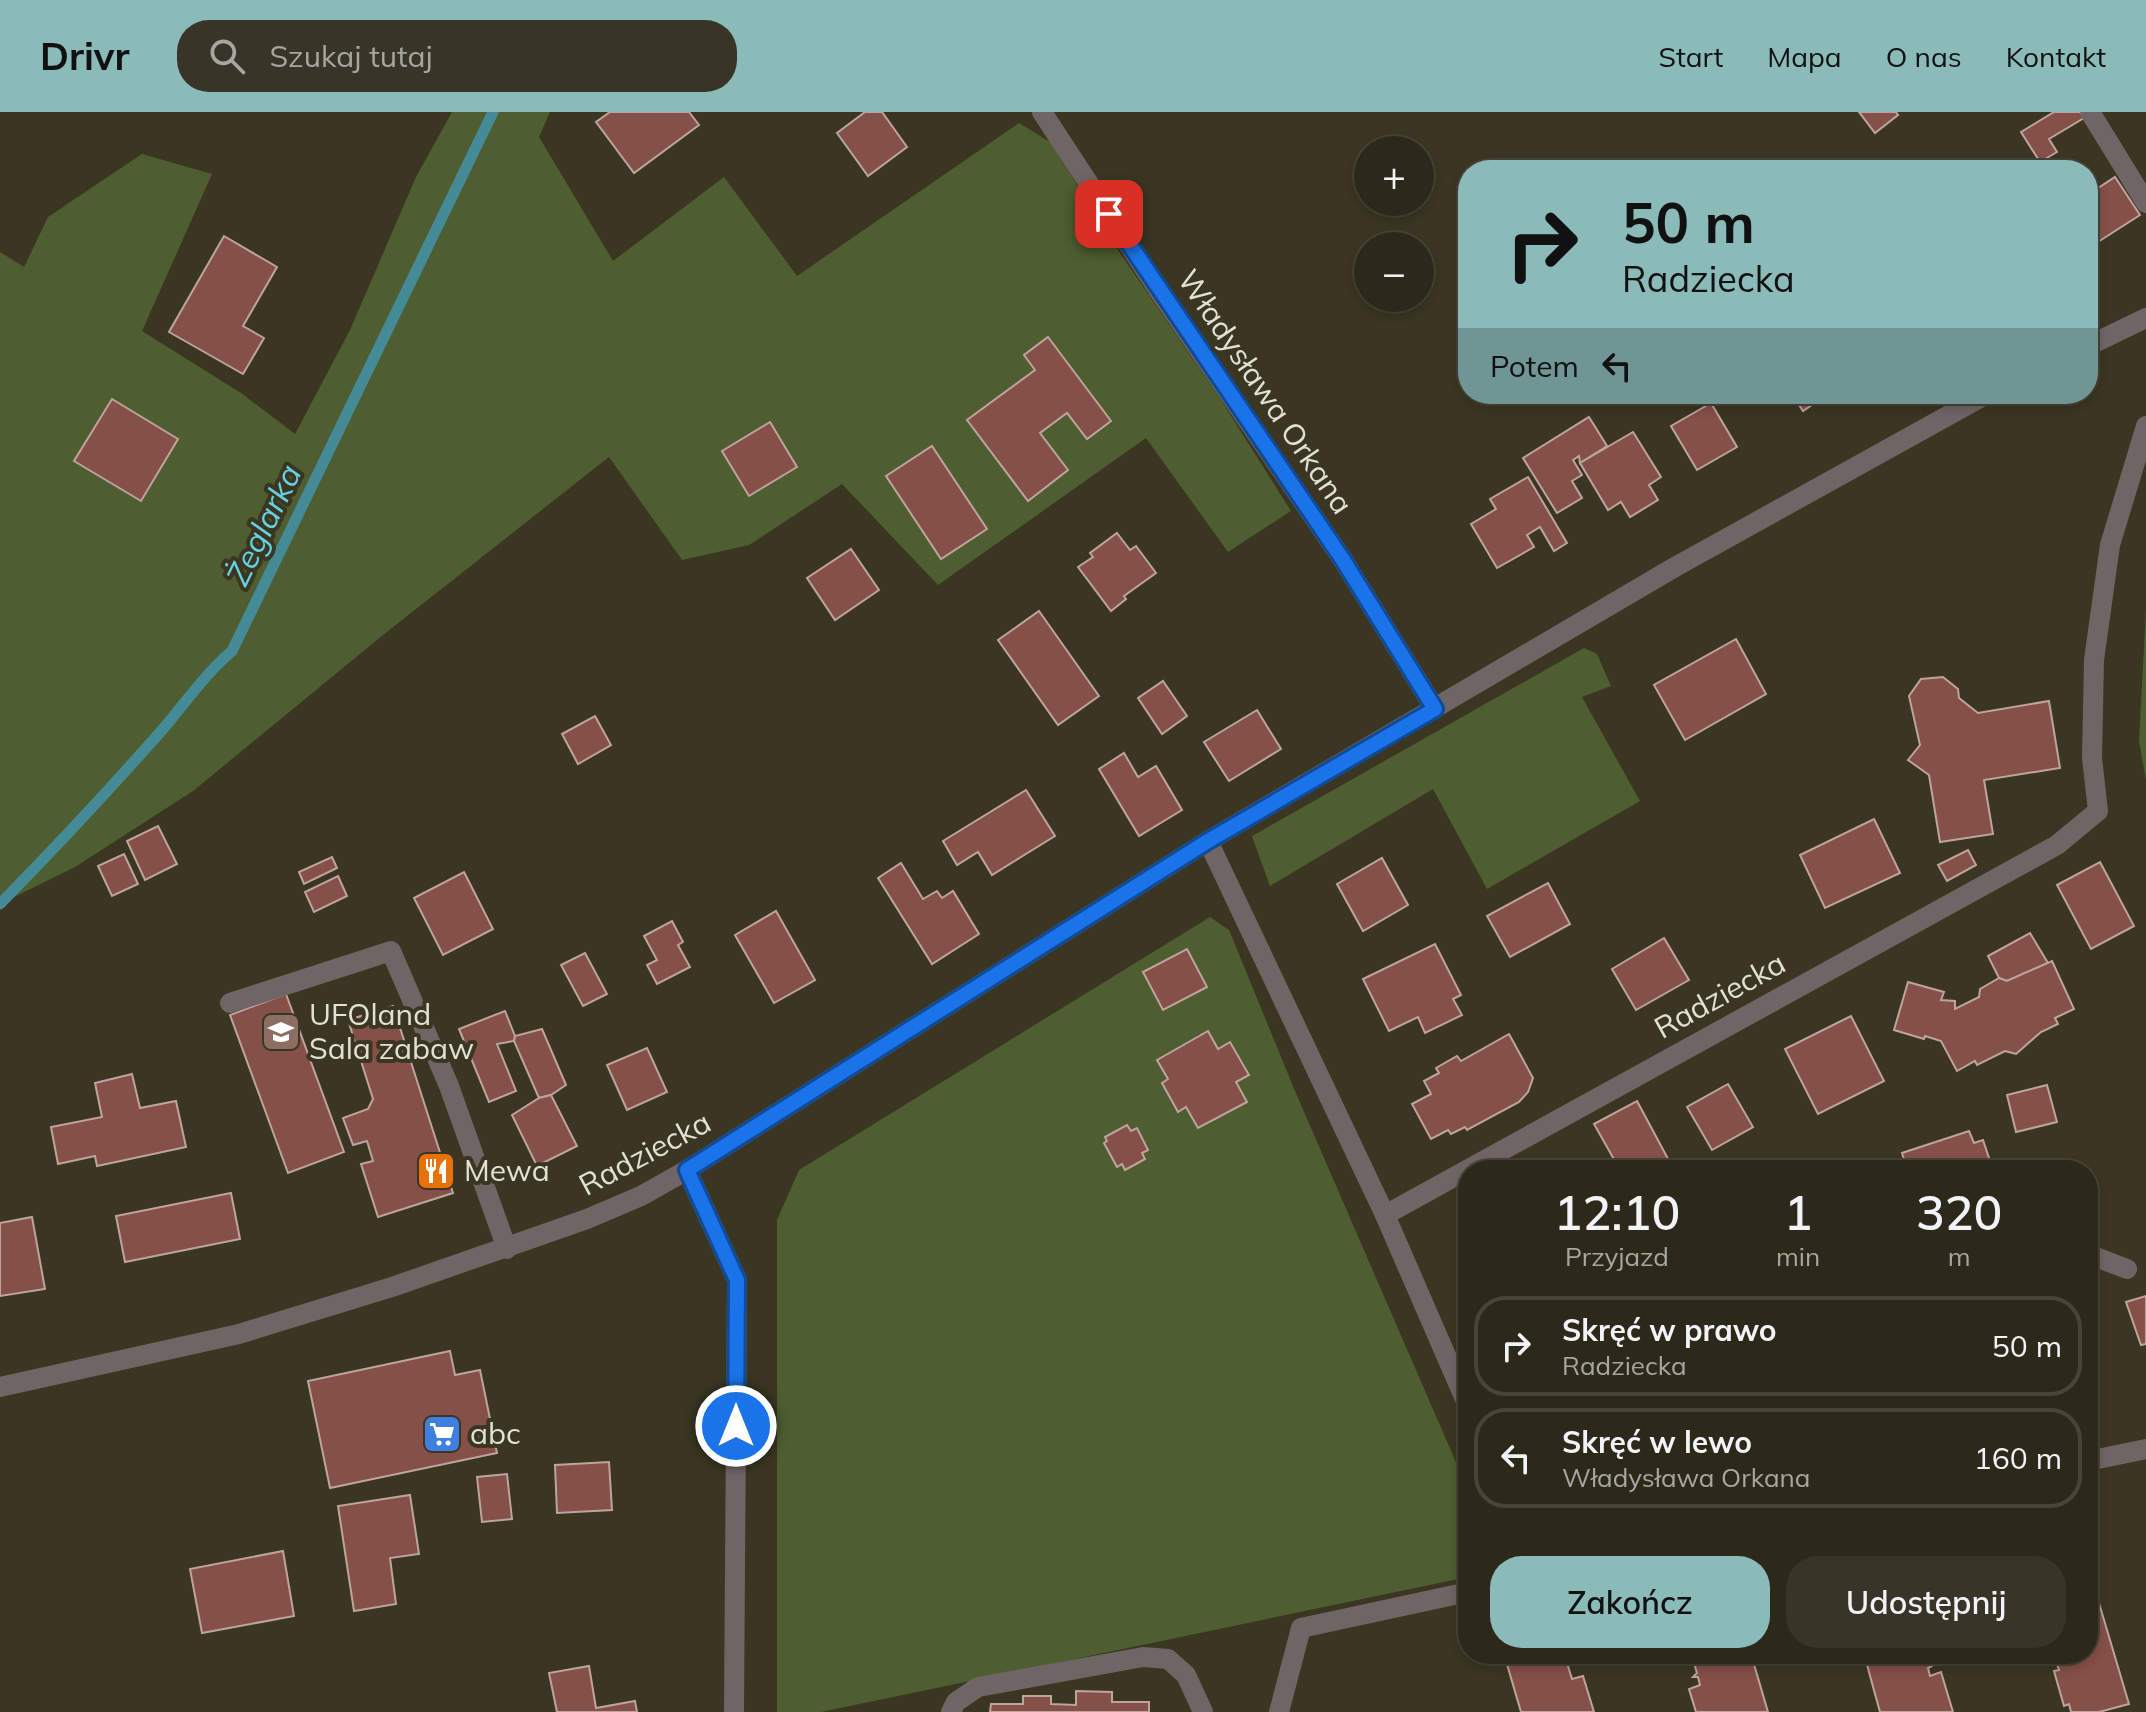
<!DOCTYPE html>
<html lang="pl">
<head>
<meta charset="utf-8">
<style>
  :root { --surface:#2c281a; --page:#383427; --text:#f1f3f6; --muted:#a6a6a2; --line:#484439; --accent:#8bbbb9 }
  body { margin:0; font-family:Mulish,sans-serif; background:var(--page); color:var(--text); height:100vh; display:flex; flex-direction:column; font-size:30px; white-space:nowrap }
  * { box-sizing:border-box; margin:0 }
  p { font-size:26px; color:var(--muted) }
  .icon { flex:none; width:44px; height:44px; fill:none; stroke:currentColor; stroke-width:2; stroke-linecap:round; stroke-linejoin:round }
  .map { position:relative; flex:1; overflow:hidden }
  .details { position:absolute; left:1458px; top:1048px; width:640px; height:504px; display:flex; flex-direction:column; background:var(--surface); border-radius:32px; box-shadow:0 4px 12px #0003,0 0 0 2px var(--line) }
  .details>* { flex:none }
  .banner { position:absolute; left:1458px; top:48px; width:640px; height:244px; border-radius:32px; box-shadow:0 4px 12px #0003,0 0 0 2px var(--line); background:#8bbbb9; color:#111; overflow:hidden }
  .tools { position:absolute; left:1354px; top:24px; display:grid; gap:16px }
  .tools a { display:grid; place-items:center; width:80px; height:80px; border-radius:50%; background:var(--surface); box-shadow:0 4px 12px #0003,0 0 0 2px var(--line); font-size:40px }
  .pin { position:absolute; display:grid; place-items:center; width:68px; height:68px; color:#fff; margin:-34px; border-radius:16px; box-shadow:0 4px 12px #0006 }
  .me { position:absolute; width:88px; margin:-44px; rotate:0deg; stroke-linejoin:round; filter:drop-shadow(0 0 6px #0008) }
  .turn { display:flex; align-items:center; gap:28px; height:168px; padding:0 32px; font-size:36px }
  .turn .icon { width:104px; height:104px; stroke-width:2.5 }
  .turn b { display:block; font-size:56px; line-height:68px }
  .then { display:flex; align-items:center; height:76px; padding:0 32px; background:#0003; gap:16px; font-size:30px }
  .eta { display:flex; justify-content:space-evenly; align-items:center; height:136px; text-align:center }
  .eta b { font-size:48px; font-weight:600; line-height:56px }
  .button { display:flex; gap:16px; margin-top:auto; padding:16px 32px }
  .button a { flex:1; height:92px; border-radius:32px; background:var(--accent); color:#111; font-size:32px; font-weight:600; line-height:92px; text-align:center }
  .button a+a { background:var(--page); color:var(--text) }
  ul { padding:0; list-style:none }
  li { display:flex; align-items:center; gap:24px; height:100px; margin:0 16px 12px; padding:0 16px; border:4px solid var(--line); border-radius:32px }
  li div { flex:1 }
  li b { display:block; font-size:30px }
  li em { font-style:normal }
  header { display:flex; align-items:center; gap:48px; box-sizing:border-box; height:112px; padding:0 40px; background:var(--accent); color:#111 }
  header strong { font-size:38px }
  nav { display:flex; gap:44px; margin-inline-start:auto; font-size:28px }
  .search { width:560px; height:72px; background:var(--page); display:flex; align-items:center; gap:20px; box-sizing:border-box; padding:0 28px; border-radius:32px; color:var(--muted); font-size:30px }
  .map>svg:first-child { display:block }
  .green { fill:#4e5e30; fill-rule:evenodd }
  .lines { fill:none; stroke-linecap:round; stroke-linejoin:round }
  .stream { stroke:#458b97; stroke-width:11 }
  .building { fill:#845048; stroke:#bea39f; stroke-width:2 }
  .minor { stroke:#706565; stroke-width:20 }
  .route-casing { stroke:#114b97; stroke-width:20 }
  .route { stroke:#1a73e8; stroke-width:14 }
  .labels { text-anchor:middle; stroke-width:8; stroke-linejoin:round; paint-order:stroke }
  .street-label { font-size:30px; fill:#e3e1d5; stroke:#3a3622 }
  .poi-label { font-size:30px; fill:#e3e1d5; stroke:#3a3622; text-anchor:start }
  .water-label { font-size:32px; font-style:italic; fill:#65d2e3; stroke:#3a3622 }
</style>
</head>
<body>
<header>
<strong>Drivr</strong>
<div class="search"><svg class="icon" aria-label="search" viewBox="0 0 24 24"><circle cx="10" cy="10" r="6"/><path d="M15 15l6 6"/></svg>Szukaj tutaj</div>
<nav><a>Start</a><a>Mapa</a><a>O nas</a><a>Kontakt</a></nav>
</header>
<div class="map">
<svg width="2146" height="1600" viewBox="0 0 2146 1600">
  <rect width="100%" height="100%" fill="#3a3622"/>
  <g class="green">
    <path d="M 452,0 L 550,0 L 539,25 L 613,149 L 724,65 L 797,164 L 1019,11 L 1050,30 L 1122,144 L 1221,288 L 1291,399 L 1228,440 L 1146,326 L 938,473 L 842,372 L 749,433 L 682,448 L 609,345 L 383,523 L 193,679 L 75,755 L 0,792 L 0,140 L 24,155 L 48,105 L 142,42 L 212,62 L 142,219 L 241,281 L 295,322 L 350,218 L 416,65 Z"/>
    <path d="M 2146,497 L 2146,668 L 2139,629 Z"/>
    <path d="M 1584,536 L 1597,542 L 1611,574 L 1582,585 L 1640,689 L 1487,777 L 1433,677 L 1270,774 L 1252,724 Z"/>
    <path d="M 1210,805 L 1229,818 L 1295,979 L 1468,1378 L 1468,1465 L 821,1600 L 777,1600 L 777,1108 L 799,1058 ZM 1187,837 L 1207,875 L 1163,898 L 1143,859 ZM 1230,930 L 1248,963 L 1236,970 L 1247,990 L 1198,1016 L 1186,995 L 1177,999 L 1162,970 ZM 1128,1014 L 1145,1047 L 1125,1057 L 1122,1052 L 1117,1055 L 1104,1031 L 1107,1029 L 1106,1024 Z"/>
  </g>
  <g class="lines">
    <path class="stream" d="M 0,792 C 56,735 110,677 163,617 C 186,590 205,562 232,539 L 493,0"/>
  </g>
  <g class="building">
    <path d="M 610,0 L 689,0 L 699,13 L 634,61 L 596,10 Z"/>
    <path d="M 865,0 L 882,0 L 907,35 L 868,64 L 837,21 Z"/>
    <path d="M 1859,0 L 1896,0 L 1898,3 L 1875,21 Z"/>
    <path d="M 2054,0 L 2080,0 L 2084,6 L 2049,27 L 2057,40 L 2040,50 L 2021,20 Z"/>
    <path d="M 2115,65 L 2140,103 L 2098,130 L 2088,115 L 2088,73 L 2092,80 Z"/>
    <path d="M 224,124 L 277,155 L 243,214 L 264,226 L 243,262 L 169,220 Z"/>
    <path d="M 1048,225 L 1111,309 L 1087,327 L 1067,301 L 1040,321 L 1068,358 L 1028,389 L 967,308 L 1035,258 L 1024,243 Z"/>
    <path d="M 1792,282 L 1828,282 L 1803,299 Z"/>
    <path d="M 112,287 L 178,327 L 141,389 L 74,349 Z"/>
    <path d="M 1711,291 L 1737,335 L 1697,358 L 1671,314 Z"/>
    <path d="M 1589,305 L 1607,334 L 1580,351 L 1579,344 L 1573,348 L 1582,363 L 1572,369 L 1582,386 L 1557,401 L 1523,346 Z"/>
    <path d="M 770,310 L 797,355 L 749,384 L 722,339 Z"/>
    <path d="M 1633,320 L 1661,365 L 1649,373 L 1658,388 L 1630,405 L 1621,390 L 1608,398 L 1580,351 Z"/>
    <path d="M 932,334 L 987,417 L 941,447 L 886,364 Z"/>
    <path d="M 1528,365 L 1567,431 L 1554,439 L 1540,415 L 1527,423 L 1534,435 L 1497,456 L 1471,412 L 1496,397 L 1490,387 Z"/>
    <path d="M 1117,421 L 1130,438 L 1136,434 L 1156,461 L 1124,484 L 1126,487 L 1111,499 L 1078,455 L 1093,445 L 1090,441 Z"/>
    <path d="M 851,437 L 879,478 L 835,508 L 807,466 Z"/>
    <path d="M 1039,499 L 1099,584 L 1058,613 L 998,528 Z"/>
    <path d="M 1736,527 L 1766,582 L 1685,628 L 1654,573 Z"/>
    <path d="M 1943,565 L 1958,577 L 1959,586 L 1978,601 L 2049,589 L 2060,656 L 1984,668 L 1993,722 L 1940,730 L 1929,663 L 1908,648 L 1920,633 L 1909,584 L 1921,567 Z"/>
    <path d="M 1163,569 L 1187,604 L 1162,622 L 1138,586 Z"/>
    <path d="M 1257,598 L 1281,637 L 1229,669 L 1204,630 Z"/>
    <path d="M 595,604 L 611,633 L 578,652 L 562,622 Z"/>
    <path d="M 1124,641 L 1138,665 L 1156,654 L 1182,698 L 1139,724 L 1099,657 Z"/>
    <path d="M 1026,678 L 1055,724 L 992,763 L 978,740 L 957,753 L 943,729 Z"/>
    <path d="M 1874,707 L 1900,761 L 1825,796 L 1800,743 Z"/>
    <path d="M 158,714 L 177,752 L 145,768 L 127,729 Z"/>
    <path d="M 1968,738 L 1976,753 L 1947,769 L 1938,753 Z"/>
    <path d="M 124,742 L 138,772 L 112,784 L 98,754 Z"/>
    <path d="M 332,745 L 337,756 L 304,772 L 299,760 Z"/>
    <path d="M 1382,746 L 1408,793 L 1363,819 L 1337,772 Z"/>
    <path d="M 2100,750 L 2134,814 L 2091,837 L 2057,773 Z"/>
    <path d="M 901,751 L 923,787 L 937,779 L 942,786 L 953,779 L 979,822 L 932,852 L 878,766 Z"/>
    <path d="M 464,760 L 493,817 L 443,843 L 414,786 Z"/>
    <path d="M 338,764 L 347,784 L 314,800 L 305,780 Z"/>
    <path d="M 1548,771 L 1570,812 L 1510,845 L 1487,804 Z"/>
    <path d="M 776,799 L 815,868 L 774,891 L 735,823 Z"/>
    <path d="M 672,809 L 683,830 L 678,833 L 690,855 L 657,872 L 647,853 L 657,848 L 644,824 Z"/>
    <path d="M 2030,821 L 2048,851 L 2007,869 L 1999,866 L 1988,844 Z"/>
    <path d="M 1664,826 L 1689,868 L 1636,898 L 1612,857 Z"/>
    <path d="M 1435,832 L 1461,883 L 1453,887 L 1462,903 L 1425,921 L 1418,905 L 1389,919 L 1363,867 Z"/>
    <path d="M 1187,837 L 1207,875 L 1163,898 L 1143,860 Z"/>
    <path d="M 585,841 L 607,882 L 583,894 L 561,853 Z"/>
    <path d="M 2052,849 L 2074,897 L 2055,906 L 2058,912 L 2041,920 L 2016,942 L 2005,939 L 1977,953 L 1975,949 L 1957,959 L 1941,929 L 1925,924 L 1924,927 L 1894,918 L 1908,870 L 1944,880 L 1941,888 L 1955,889 L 1955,897 L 1979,885 L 1980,877 L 1999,866 L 2007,869 Z"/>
    <path d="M 286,882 L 344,1040 L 288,1061 L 230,903 Z"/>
    <path d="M 393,894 L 453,1081 L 378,1105 L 361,1052 L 373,1049 L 367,1029 L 353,1033 L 343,1006 L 368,997 L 373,987 L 348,908 Z"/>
    <path d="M 505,899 L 515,924 L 514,929 L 497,932 L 516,979 L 489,990 L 459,917 Z"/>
    <path d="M 1851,904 L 1884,969 L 1818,1002 L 1785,937 Z"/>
    <path d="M 542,917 L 566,973 L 551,983 L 539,986 L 514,929 L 515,924 Z"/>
    <path d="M 1208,919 L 1218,937 L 1230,930 L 1249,963 L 1236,970 L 1247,990 L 1198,1016 L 1186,995 L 1178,1000 L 1162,971 L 1168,967 L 1157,948 Z"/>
    <path d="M 1509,922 L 1533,966 L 1528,980 L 1519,990 L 1467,1018 L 1465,1015 L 1451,1022 L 1448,1018 L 1431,1027 L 1412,992 L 1431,982 L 1424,969 L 1439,961 L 1436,956 L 1457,944 L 1461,949 Z"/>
    <path d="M 647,936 L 667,980 L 627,998 L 607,953 Z"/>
    <path d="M 132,962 L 140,996 L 176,989 L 186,1035 L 97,1054 L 95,1044 L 58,1052 L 51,1015 L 102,1005 L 95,971 Z"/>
    <path d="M 1728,972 L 1753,1015 L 1712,1038 L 1687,995 Z"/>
    <path d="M 2047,973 L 2057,1010 L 2016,1020 L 2007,983 Z"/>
    <path d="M 551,983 L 577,1034 L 537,1054 L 512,1003 L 539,986 Z"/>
    <path d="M 1637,989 L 1674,1058 L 1620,1058 L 1594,1012 Z"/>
    <path d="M 1127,1013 L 1131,1019 L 1137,1016 L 1148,1038 L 1142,1041 L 1145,1047 L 1125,1058 L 1122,1052 L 1117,1055 L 1104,1031 L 1107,1029 L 1105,1025 Z"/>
    <path d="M 1969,1019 L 1974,1031 L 1983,1028 L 1993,1058 L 1907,1058 L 1902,1041 Z"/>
    <path d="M 231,1081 L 240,1127 L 125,1150 L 116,1104 Z"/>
    <path d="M 32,1105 L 45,1177 L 0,1184 L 0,1111 Z"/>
    <path d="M 2146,1184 L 2146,1232 L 2141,1233 L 2126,1190 Z"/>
    <path d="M 450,1239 L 455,1263 L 480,1258 L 497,1341 L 330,1376 L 308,1269 Z"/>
    <path d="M 609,1350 L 612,1398 L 557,1401 L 555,1353 Z"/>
    <path d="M 507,1362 L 512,1407 L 482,1410 L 477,1365 Z"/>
    <path d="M 410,1383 L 419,1442 L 390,1446 L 396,1492 L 354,1499 L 338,1394 Z"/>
    <path d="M 283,1439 L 294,1504 L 202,1521 L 190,1457 Z"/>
    <path d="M 2088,1454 L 2129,1592 L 2099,1600 L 2071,1600 L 2069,1592 L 2064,1594 L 2054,1559 L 2059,1558 L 2056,1549 L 2044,1552 L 2041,1542 L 2088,1542 Z"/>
    <path d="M 1504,1542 L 1564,1542 L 1566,1547 L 1570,1546 L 1572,1550 L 1567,1551 L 1572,1567 L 1583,1564 L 1594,1600 L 1521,1600 Z"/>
    <path d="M 1679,1542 L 1751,1542 L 1768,1600 L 1696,1600 L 1689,1577 L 1700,1573 L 1698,1565 L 1693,1565 L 1697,1561 L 1692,1545 L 1681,1548 Z"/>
    <path d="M 1864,1542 L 1924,1542 L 1927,1551 L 1932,1552 L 1932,1554 L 1928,1556 L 1930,1564 L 1941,1560 L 1953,1600 L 1880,1600 Z"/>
    <path d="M 589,1554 L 596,1596 L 635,1589 L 637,1600 L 557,1600 L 549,1561 Z"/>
    <path d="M 1076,1579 L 1112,1580 L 1112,1590 L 1149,1590 L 1149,1600 L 990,1600 L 991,1592 L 1023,1592 L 1023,1584 L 1051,1584 L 1051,1592 L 1076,1593 Z"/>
  </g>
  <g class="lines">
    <g class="minor">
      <path d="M 1042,0 L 1159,179 L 1343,448 L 1435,597"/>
      <path d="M 2090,0 L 2146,91"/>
      <path d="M 2088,234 L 2146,206"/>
      <path d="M 1208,729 L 1385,1103 L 2057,733 L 2098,699 L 2092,646 L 2094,548 L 2110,433 L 2146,314"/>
      <path d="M 230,891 L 391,839 L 449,974 L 507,1137"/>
      <path d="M 687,1058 L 737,1168 L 734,1600"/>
      <path d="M 1385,1103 L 1468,1294"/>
      <path d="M 2088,1142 L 2127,1157"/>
      <path d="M 0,1275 L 239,1222 L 392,1175 L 587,1107 L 641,1084 L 687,1058 L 1208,729 L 1675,455 L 1987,282"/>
      <path d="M 2088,1349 L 2146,1337"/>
      <path d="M 951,1600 L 956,1590 L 978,1575 L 1143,1545 L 1168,1547 L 1186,1563 L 1203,1600"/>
      <path d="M 1279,1600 L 1301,1516 L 1468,1480"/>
    </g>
  </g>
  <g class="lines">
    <defs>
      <path id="route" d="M 736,1314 L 737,1168 L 687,1058 L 1208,729 L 1435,597 L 1343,448 L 1109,102"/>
    </defs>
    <use href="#route" class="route-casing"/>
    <use href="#route" class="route"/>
  </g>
  <defs>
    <symbol id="school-square" viewBox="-11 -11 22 22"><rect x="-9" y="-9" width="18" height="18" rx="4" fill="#8d6e63" stroke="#3a3622"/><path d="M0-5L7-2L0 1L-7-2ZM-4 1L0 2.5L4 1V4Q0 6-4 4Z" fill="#fff"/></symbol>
    <symbol id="restaurant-square" viewBox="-11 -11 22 22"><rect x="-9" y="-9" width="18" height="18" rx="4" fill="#e8710a" stroke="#3a3622"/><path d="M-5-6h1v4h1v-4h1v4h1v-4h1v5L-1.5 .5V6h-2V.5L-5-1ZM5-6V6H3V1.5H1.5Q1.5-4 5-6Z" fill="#fff"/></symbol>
    <symbol id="supermarket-square" viewBox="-11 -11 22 22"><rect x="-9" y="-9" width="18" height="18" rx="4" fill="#3f7fe0" stroke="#3a3622"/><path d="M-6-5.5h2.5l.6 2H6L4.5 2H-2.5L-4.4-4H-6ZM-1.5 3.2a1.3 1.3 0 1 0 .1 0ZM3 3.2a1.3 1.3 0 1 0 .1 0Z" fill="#fff"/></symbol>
  </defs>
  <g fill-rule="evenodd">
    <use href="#school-square" x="259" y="898" width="44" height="44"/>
    <use href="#restaurant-square" x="414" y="1037" width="44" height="44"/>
    <use href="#supermarket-square" x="420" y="1300" width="44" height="44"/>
  </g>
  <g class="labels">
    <g class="street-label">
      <text transform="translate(1265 280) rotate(56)" y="10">Władysława Orkana</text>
      <text transform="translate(1720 884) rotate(-29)" y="10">Radziecka</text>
      <text transform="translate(645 1042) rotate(-28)" y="10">Radziecka</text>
    </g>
    <g class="poi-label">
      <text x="309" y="913">UFOland<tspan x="309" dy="34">Sala zabaw</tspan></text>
      <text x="464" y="1069">Mewa</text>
      <text x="470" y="1332">abc</text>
    </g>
    <g class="water-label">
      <text transform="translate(264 413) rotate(-64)" y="11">Żeglarka</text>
    </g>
  </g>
</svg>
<div class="tools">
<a>+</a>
<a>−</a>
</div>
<div class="pin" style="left:1109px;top:102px;background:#d93025"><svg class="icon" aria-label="arrive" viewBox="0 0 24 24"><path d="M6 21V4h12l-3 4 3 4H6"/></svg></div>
<svg class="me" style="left:736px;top:1314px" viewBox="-20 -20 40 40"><circle r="17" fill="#1a73e8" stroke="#fff" stroke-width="3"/><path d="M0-11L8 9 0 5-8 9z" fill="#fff"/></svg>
<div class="banner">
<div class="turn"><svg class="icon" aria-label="right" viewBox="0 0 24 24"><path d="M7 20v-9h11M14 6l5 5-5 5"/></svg><div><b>50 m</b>Radziecka</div></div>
<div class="then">Potem<svg class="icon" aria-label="left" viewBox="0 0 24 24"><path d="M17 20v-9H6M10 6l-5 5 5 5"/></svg></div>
</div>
<section class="details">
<div class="eta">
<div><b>12:10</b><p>Przyjazd</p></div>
<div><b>1</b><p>min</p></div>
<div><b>320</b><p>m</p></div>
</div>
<ul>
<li><svg class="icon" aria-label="right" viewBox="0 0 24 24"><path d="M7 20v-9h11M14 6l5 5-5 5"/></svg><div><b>Skręć w prawo</b><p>Radziecka</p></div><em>50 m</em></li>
<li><svg class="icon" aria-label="left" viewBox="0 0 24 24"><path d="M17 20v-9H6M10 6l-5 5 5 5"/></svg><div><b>Skręć w lewo</b><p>Władysława Orkana</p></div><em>160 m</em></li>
</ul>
<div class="button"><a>Zakończ</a><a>Udostępnij</a></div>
</section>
</div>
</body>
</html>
